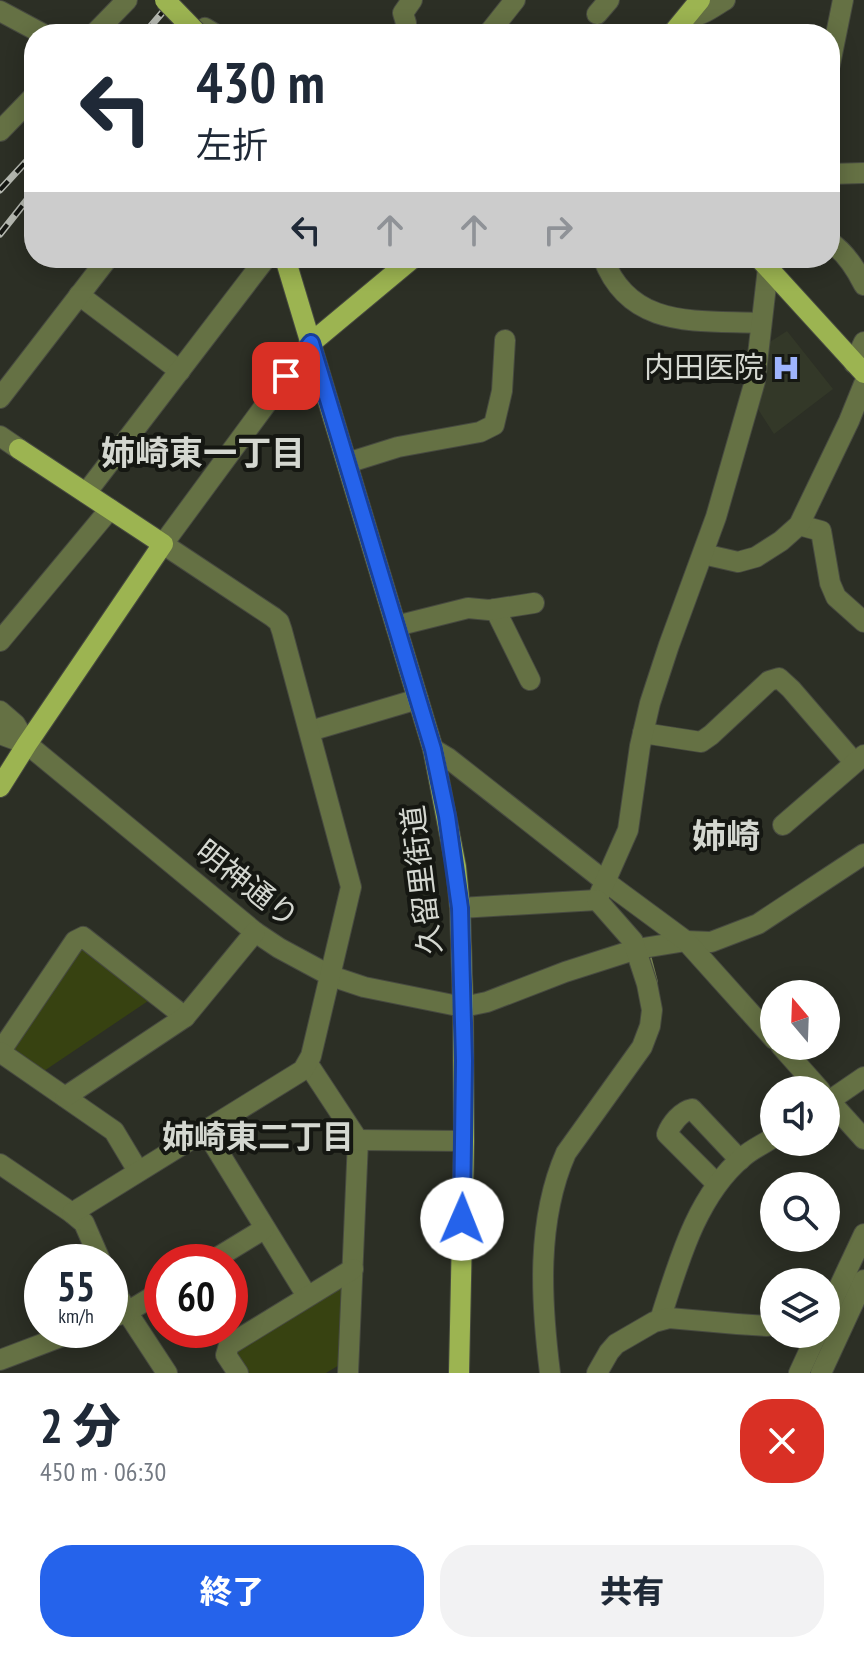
<!DOCTYPE html>
<html lang="ja">
<head>
<meta charset="utf-8">
<style>
  :root { --surface:#fff; --page:#f2f2f3; --text:#1f2937; --muted:#747a83; --accent:#2563eb }
  body { margin:0; font-family:"PT Sans Narrow","Noto Sans JP",sans-serif; background:var(--page); color:var(--text); height:100vh; display:flex; flex-direction:column; font-size:30px; white-space:nowrap }
  * { box-sizing:border-box; margin:0 }
  p { font-size:26px; color:var(--muted) }
  .icon { flex:none; width:44px; height:44px; fill:none; stroke:currentColor; stroke-width:2; stroke-linecap:round; stroke-linejoin:round }
  .map { position:relative; height:1373px; overflow:hidden }
  .drawer { display:flex; flex-direction:column; background:var(--surface); flex:1 }
  .drawer>* { flex:none }
  .hud { position:absolute; left:24px; top:24px; width:816px; height:244px; border-radius:32px; box-shadow:0 4px 20px #0003; background:#fff; color:var(--text); overflow:hidden }
  .needle { width:52px; rotate:341deg }
  .controls { position:absolute; left:760px; top:980px; display:grid; gap:16px }
  .controls a { display:grid; place-items:center; width:80px; height:80px; border-radius:50%; background:var(--surface); box-shadow:0 4px 20px #0003; font-size:40px }
  .speed { position:absolute; left:24px; top:1244px; display:flex; gap:16px; font-size:40px; font-weight:700; text-align:center }
  .speed>* { display:grid; place-content:center; width:104px; height:104px; border-radius:50%; background:var(--surface); box-shadow:0 4px 20px #0003; line-height:1 }
  .speed small { font-size:20px; font-weight:400 }
  .speed .limit { border:12px solid #d22; background:#fff; color:#111 }
  .pin { position:absolute; display:grid; place-items:center; width:68px; height:68px; color:#fff; margin:-34px; border-radius:16px; box-shadow:0 4px 12px #0006 }
  .me { position:absolute; width:88px; margin:-44px; rotate:1deg; stroke-linejoin:round; filter:drop-shadow(0 0 6px #0008) }
  .turn { display:flex; align-items:center; gap:28px; height:168px; padding:0 40px; font-size:36px }
  .turn .icon { width:104px; height:104px; stroke-width:2.5 }
  .turn b { display:block; font-size:56px; line-height:68px }
  .lanes { display:flex; align-items:center; height:76px; padding:0 40px; background:#0003; justify-content:center; gap:40px; direction:ltr }
  .lanes .off { opacity:.35 }
  .round { display:grid; place-items:center; flex:none; width:84px; height:84px; border-radius:32px; background:var(--page) }
  .headline { display:flex; align-items:center; justify-content:space-between; height:136px; padding:0 40px }
  h1 { font-size:48px; font-weight:800; line-height:60px }
  .action { display:flex; gap:16px; margin-top:auto; padding:16px 40px }
  .action a { flex:1; height:92px; border-radius:32px; background:var(--accent); color:#fff; font-size:32px; font-weight:800; line-height:92px; text-align:center }
  .action a+a { background:var(--page); color:var(--text) }
  .map>svg:first-child { display:block }
  .built { fill:#333828 }
  .green { fill:#374211 }
  .lines { fill:none; stroke-linecap:round; stroke-linejoin:round }
  .stream { stroke:#758050; stroke-width:4 }
  .minor-casing { stroke:#474a40; stroke-width:22 }
  .major-casing { stroke:#474a40; stroke-width:22 }
  .minor { stroke:#657144; stroke-width:20 }
  .major { stroke:#9cb451; stroke-width:20 }
  .rail-casing { stroke:#b5b8b0; stroke-width:7 }
  .rail { stroke:#151712; stroke-width:4; stroke-dasharray:12; stroke-linecap:butt }
  .major-bridge-casing { stroke:#474a40; stroke-width:22; stroke-linecap:butt }
  .major-bridge { stroke:#9cb451; stroke-width:20 }
  .route-casing { stroke:#184099; stroke-width:20 }
  .route { stroke:#2563eb; stroke-width:14 }
  .labels { text-anchor:middle; stroke-width:8; stroke-linejoin:round; paint-order:stroke }
  .poi-label { font-size:30px; fill:#d4d7d0; stroke:#151712; text-anchor:end }
  .street-label { font-size:30px; fill:#d4d7d0; stroke:#151712 }
  .neighbourhood-label { font-size:32px; font-weight:bold; fill:#d4d7d0; stroke:#151712 }
  .quarter-label { font-size:34px; font-weight:bold; fill:#d4d7d0; stroke:#151712 }
</style>
</head>
<body>
<div class="map">
<svg width="864" height="1373" viewBox="0 0 864 1373">
  <rect width="100%" height="100%" fill="#2c2f25"/>
  <path class="built" d="M 787,331 L 833,389 L 774,434 L 748,394 L 762,347 Z"/>
  <g class="green">
    <path d="M 84,947 L 151,999 L 41,1073 L 11,1053 L 78,948 Z"/>
    <path d="M 340,1284 L 345,1287 L 341,1364 L 326,1373 L 245,1373 L 234,1348 Z"/>
  </g>
  <g class="lines">
    <g class="stream">
      <path d="M 830,111 L 836,69"/>
      <path d="M 649,955 L 656,982"/>
    </g>
    <defs>
      <g id="minor">
        <path d="M 0,11 L 43,34"/>
        <path d="M 597,14 L 609,0"/>
        <path d="M 687,17 C 701,17 713,7 725,0"/>
        <path d="M 94,34 L 127,0"/>
        <path d="M 197,34 L 205,28 L 215,34"/>
        <path d="M 404,34 L 406,23 L 403,13 L 412,0"/>
        <path d="M 488,34 L 515,0"/>
        <path d="M 830,64 L 843,0"/>
        <path d="M 0,131 L 34,96"/>
        <path d="M 830,174 L 864,173"/>
        <path d="M 830,242 C 845,252 856,269 864,285"/>
        <path d="M 603,258 C 630,330 697,320 761,323"/>
        <path d="M 79,295 L 180,371"/>
        <path d="M 854,363 L 864,342"/>
        <path d="M 0,398 L 108,258"/>
        <path d="M 0,436 L 19,449"/>
        <path d="M 347,463 L 398,447 L 480,432 L 494,425 L 502,391 L 505,340"/>
        <path d="M 86,493 L 266,258"/>
        <path d="M 799,525 L 821,531 L 830,583 L 836,597 L 864,622"/>
        <path d="M 703,554 L 738,562 L 756,557 L 781,541 L 799,525 L 849,421 L 864,384"/>
        <path d="M 495,609 L 530,680"/>
        <path d="M 396,626 L 468,608 L 489,610 L 534,603"/>
        <path d="M 0,641 L 110,509"/>
        <path d="M 0,711 L 15,724 L 27,744 L 0,734"/>
        <path d="M 310,731 L 418,699"/>
        <path d="M 643,733 L 701,742 L 711,735 L 769,681 L 779,678 L 791,689 L 854,762"/>
        <path d="M 27,744 L 255,932 L 279,948 L 331,976 L 364,987 L 463,1007 L 487,1002 L 565,972 L 637,949 L 686,941 L 711,942 L 758,924 L 864,854"/>
        <path d="M 433,749 L 448,758 L 606,882 L 686,941 L 774,1039"/>
        <path d="M 783,825 L 864,755"/>
        <path d="M 597,900 L 628,830 L 640,746 L 650,703 L 669,645 L 716,517 L 755,381 L 768,268"/>
        <path d="M 460,908 L 597,900"/>
        <path d="M 781,1046 L 820,1090"/>
        <path d="M 0,1052 L 75,941 L 83,937 L 185,1017"/>
        <path d="M 0,1052 L 114,1131 L 138,1171"/>
        <path d="M 308,1064 L 358,1140 L 348,1373"/>
        <path d="M 65,1097 L 185,1017 L 255,932"/>
        <path d="M 826,1097 L 864,1139"/>
        <path d="M 826,1103 L 864,1077"/>
        <path d="M 205,1130 L 307,1296"/>
        <path d="M 358,1140 L 464,1141"/>
        <path d="M 0,1164 L 72,1213 L 84,1223 L 101,1262"/>
        <path d="M 717,1184 L 667,1134 C 671,1124 681,1111 692,1109 L 740,1160"/>
        <path d="M 72,1213 L 303,1070 L 311,1056 L 351,887 L 282,631 L 279,622 L 273,617 L 163,544 L 311,343"/>
        <path d="M 210,1262 L 264,1229"/>
        <path d="M 110,1281 L 127,1312 L 167,1373"/>
        <path d="M 826,1315 L 864,1234"/>
        <path d="M 110,1318 L 127,1312 L 162,1291"/>
        <path d="M 660,1320 C 678,1264 696,1196 743,1157 C 752,1149 764,1144 774,1137"/>
        <path d="M 0,1360 L 79,1330"/>
        <path d="M 238,1373 L 226,1355 L 229,1345 L 353,1269"/>
        <path d="M 550,1373 C 541,1301 536,1221 566,1153 L 642,1047 L 650,1026 L 652,1010 L 647,984 L 633,941 L 597,900"/>
        <path d="M 597,1373 L 609,1352 L 616,1344 L 654,1322 L 669,1318 L 737,1324 L 767,1326 L 774,1323"/>
        <path d="M 799,1373 L 817,1334"/>
        <path d="M 821,1373 L 864,1280"/>
      </g>
      <g id="major">
        <path d="M 672,34 L 700,0"/>
        <path d="M 285,258 L 433,749 L 456,867 L 460,908 L 463,1007 L 464,1141 L 459,1373"/>
        <path d="M 759,258 L 864,373"/>
        <path d="M 311,343 L 413,258"/>
        <path d="M 0,787 L 27,744 L 163,544 L 19,449"/>
      </g>
    </defs>
    <use href="#minor" class="minor-casing"/>
    <use href="#major" class="major-casing"/>
    <use href="#minor" class="minor"/>
    <use href="#major" class="major"/>
    <defs>
      <g id="rail">
        <path d="M 144,34 L 173,0"/>
        <path d="M 0,190 L 34,153"/>
        <path d="M 0,234 L 34,191"/>
      </g>
    </defs>
    <use href="#rail" class="rail-casing"/>
    <use href="#rail" class="rail"/>
    <defs>
      <path id="major-bridge" d="M 165,0 L 198,34"/>
    </defs>
    <use href="#major-bridge" class="major-bridge-casing"/>
    <use href="#major-bridge" class="major-bridge"/>
  </g>
  <g class="lines">
    <defs>
      <path id="route" d="M 286,376 L 311,343 L 433,749 L 447,816 L 460,908 L 464,1061 L 462,1219"/>
    </defs>
    <use href="#route" class="route-casing"/>
    <use href="#route" class="route"/>
  </g>
  <defs>
    <symbol id="hospital-bare" viewBox="-9 -9 18 18"><path d="M-5-5h3v3.5h4V-5h3V5h-3V1.5h-4V5h-3Z" fill="#9eb4fd" stroke="#151712" stroke-width="2.5" paint-order="stroke"/></symbol>
  </defs>
  <g fill-rule="evenodd">
    <use href="#hospital-bare" x="766" y="348" width="40" height="40"/>
  </g>
  <g class="labels">
    <g class="poi-label">
      <text x="764" y="378">内田医院</text>
    </g>
    <g class="street-label">
      <text transform="translate(422 880) rotate(-97)" y="10">久留里街道</text>
      <text transform="translate(247 884) rotate(38)" y="10">明神通り</text>
    </g>
    <g class="neighbourhood-label">
      <text x="258" y="1148">姉崎東二丁目</text>
    </g>
    <g class="quarter-label">
      <text x="203" y="465">姉崎東一丁目</text>
      <text x="726" y="848">姉崎</text>
    </g>
  </g>
</svg>
<div class="controls">
<a><svg class="needle" viewBox="-14 -14 28 28"><path d="M0-13l5 13h-10z" fill="#e53935"/><path d="M0 13l5-13h-10z" fill="#747a83"/></svg></a>
<a><svg class="icon" aria-label="sound" viewBox="0 0 24 24"><path d="M4 9h4l5-4v14l-5-4H4zM17 9q2 3 0 6"/></svg></a>
<a><svg class="icon" aria-label="search" viewBox="0 0 24 24"><circle cx="10" cy="10" r="6"/><path d="M15 15l6 6"/></svg></a>
<a><svg class="icon" aria-label="layers" viewBox="0 0 24 24"><path d="M12 4l9 5-9 5-9-5zM3 14l9 5 9-5"/></svg></a>
</div>
<div class="speed"><div>55<small>km/h</small></div><div class="limit">60</div></div>
<div class="pin" style="left:286px;top:376px;background:#d93025"><svg class="icon" aria-label="arrive" viewBox="0 0 24 24"><path d="M6 21V4h12l-3 4 3 4H6"/></svg></div>
<svg class="me" style="left:462px;top:1219px" viewBox="-20 -20 40 40"><circle r="19" fill="#fff"/><path d="M0-13L10 11 0 6-10 11z" fill="#2563eb"/></svg>
<div class="hud">
<div class="turn"><svg class="icon" aria-label="left" viewBox="0 0 24 24"><path d="M17 20v-9H6M10 6l-5 5 5 5"/></svg><div><b>430 m</b>左折</div></div>
<div class="lanes"><svg class="icon" aria-label="left" viewBox="0 0 24 24"><path d="M17 20v-9H6M10 6l-5 5 5 5"/></svg><svg class="icon off" aria-label="ahead" viewBox="0 0 24 24"><path d="M12 20V5M6 11l6-6 6 6"/></svg><svg class="icon off" aria-label="ahead" viewBox="0 0 24 24"><path d="M12 20V5M6 11l6-6 6 6"/></svg><svg class="icon off" aria-label="right" viewBox="0 0 24 24"><path d="M7 20v-9h11M14 6l5 5-5 5"/></svg></div>
</div>
</div>
<section class="drawer">
<div class="headline"><div><h1>2 分</h1><p>450 m · 06:30</p></div><a class="round" style="background:#d93025;color:#fff"><svg class="icon" aria-label="close" viewBox="0 0 24 24"><path d="M6 6l12 12M18 6L6 18"/></svg></a></div>
<div class="action"><a>終了</a><a>共有</a></div>
</section>
</body>
</html>
